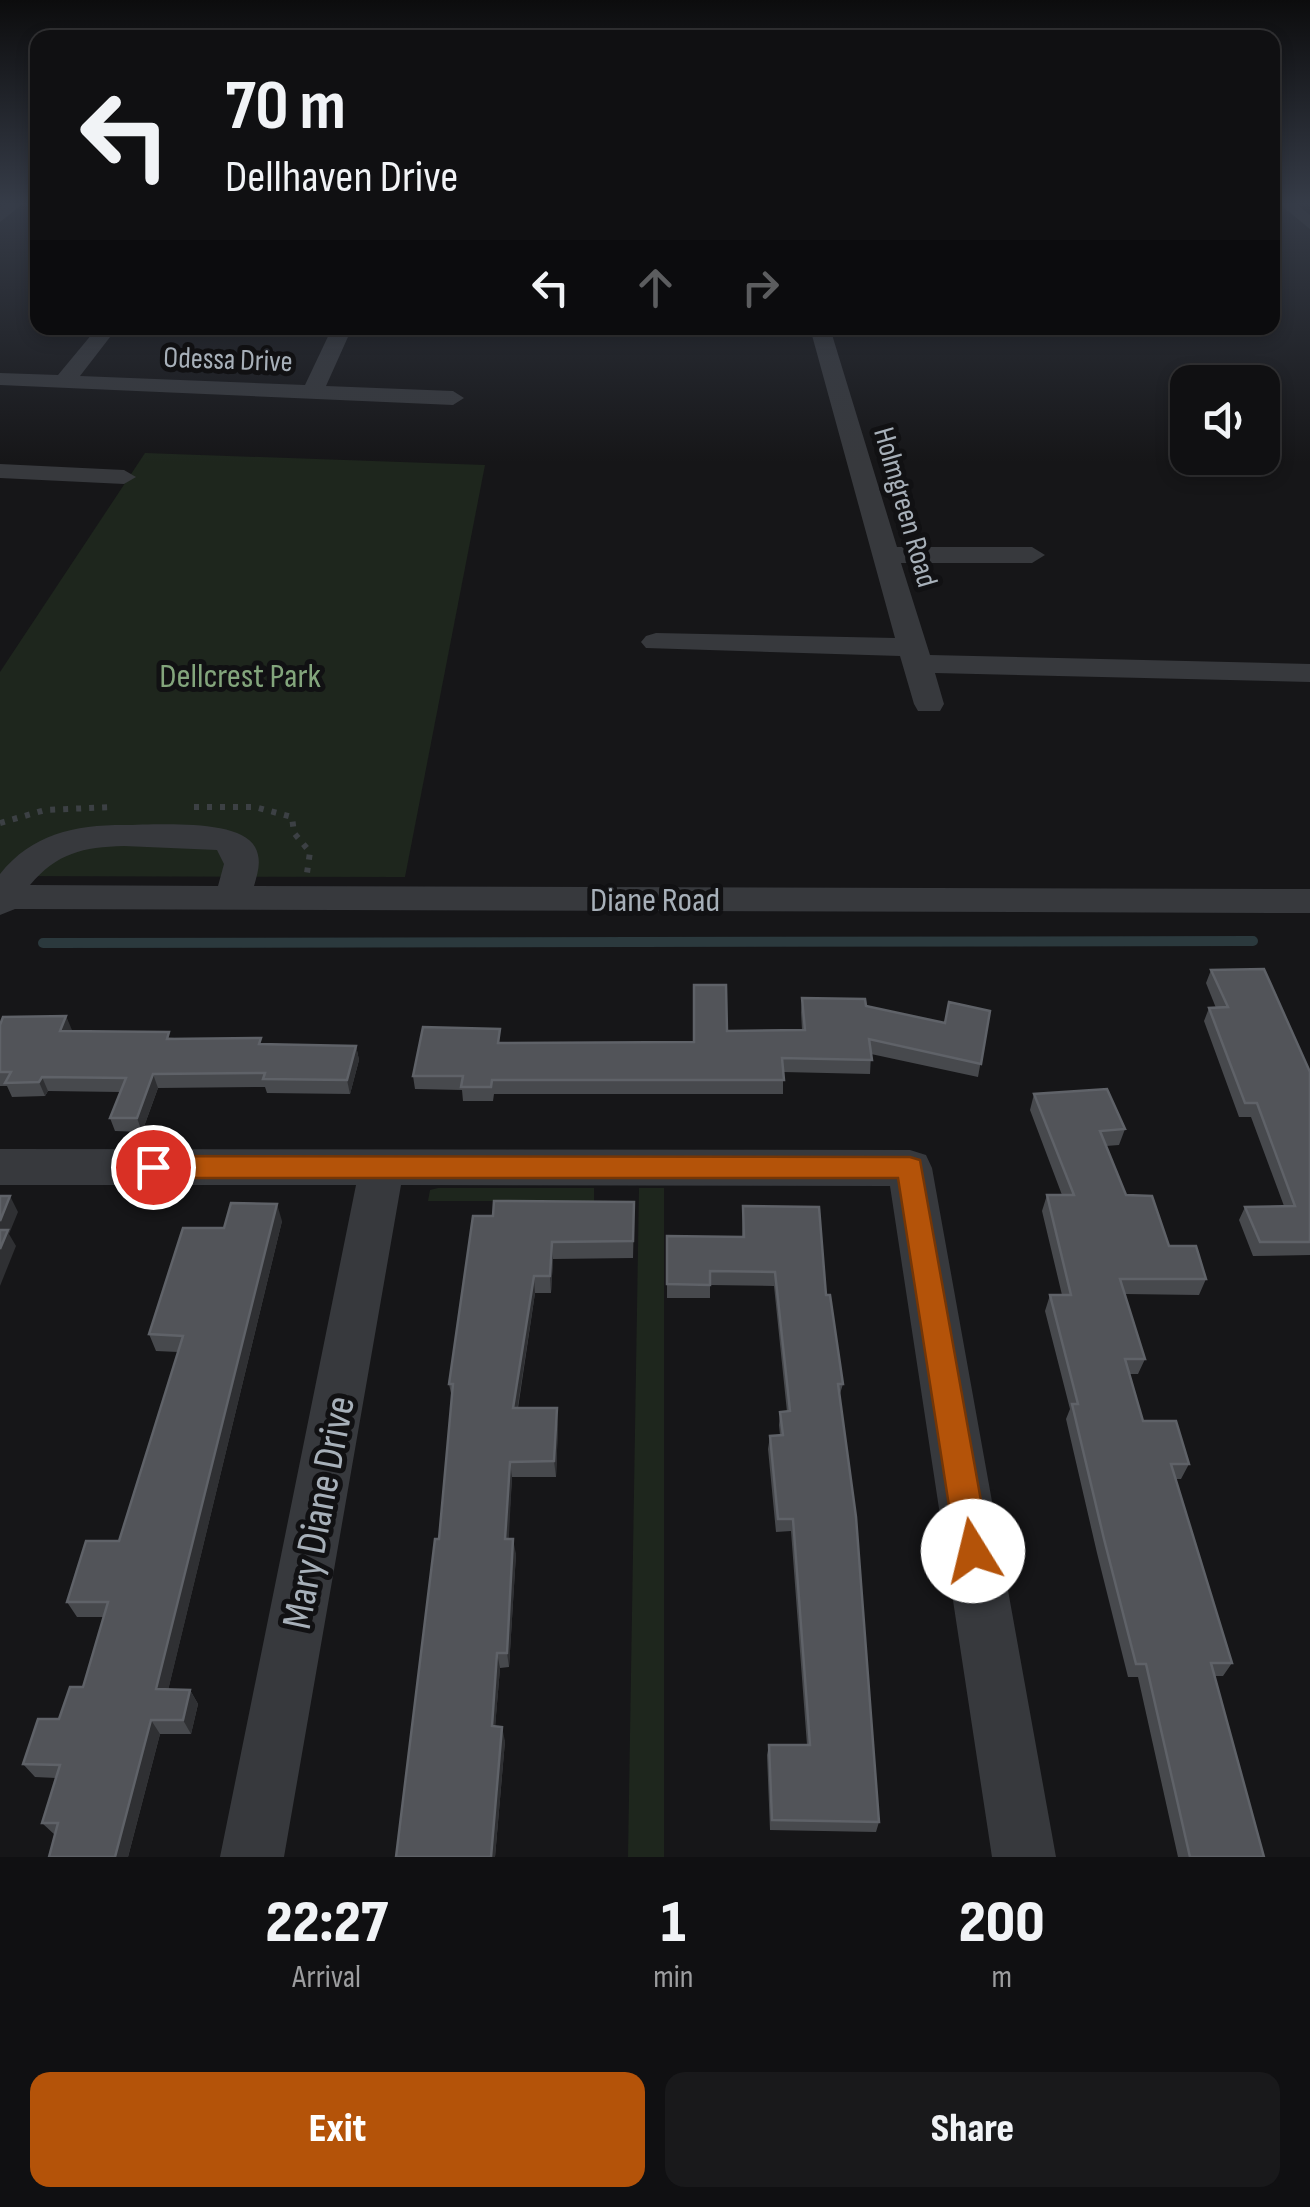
<!DOCTYPE html>
<html lang="en">
<head>
<meta charset="utf-8">
<style>
  :root { --surface:#101012; --page:#19191b; --text:#f1f3f6; --muted:#9c9d9f; --line:#303032; --accent:#b45309 }
  body { margin:0; font-family:"Sofia Sans Condensed",sans-serif; background:var(--page); color:var(--text); height:100vh; display:flex; flex-direction:column; font-size:38px; white-space:nowrap }
  * { box-sizing:border-box; margin:0 }
  p { font-size:32px; color:var(--muted) }
  .icon { flex:none; width:55px; height:55px; fill:none; stroke:currentColor; stroke-width:2; stroke-linecap:round; stroke-linejoin:round }
  .map { position:relative; height:1857px; overflow:hidden }
  .sheet { display:flex; flex-direction:column; background:var(--surface); flex:1 }
  .sheet>* { flex:none }
  .guide { position:absolute; left:30px; top:30px; width:1250px; height:305px; border-radius:20px; box-shadow:0 5px 15px #0003,0 0 0 2px var(--line); background:#101012; color:var(--text); overflow:hidden }
  .controls { position:absolute; left:1170px; top:365px; display:grid; gap:20px }
  .controls a { display:grid; place-items:center; width:110px; height:110px; border-radius:20px; background:var(--surface); box-shadow:0 5px 15px #0003,0 0 0 2px var(--line); font-size:50px }
  .pin { position:absolute; display:grid; place-items:center; width:85px; height:85px; color:#fff; margin:-42px; border:5px solid #fff; border-radius:50%; box-shadow:0 2px 10px #0007 }
  .me { position:absolute; width:110px; margin:-55px; rotate:351deg; stroke-linejoin:round; filter:drop-shadow(0 0 8px #0008) }
  .turn { display:flex; align-items:center; gap:35px; height:210px; padding:0 30px; font-size:45px }
  .turn .icon { width:130px; height:130px; stroke-width:2.5 }
  .turn b { display:block; font-size:70px; line-height:85px }
  .lanes { display:flex; align-items:center; height:95px; padding:0 30px; background:#0003; justify-content:center; gap:50px; direction:ltr }
  .lanes .off { opacity:.35 }
  .eta { display:flex; justify-content:space-evenly; align-items:center; height:170px; text-align:center }
  .eta b { font-size:60px; font-weight:800; line-height:70px }
  .primary-button { display:flex; gap:20px; margin-top:auto; padding:20px 30px }
  .primary-button a { flex:1; height:115px; border-radius:20px; background:var(--accent); color:#fff; font-size:40px; font-weight:800; line-height:115px; text-align:center }
  .primary-button a+a { background:var(--page); color:var(--text) }
  .map>svg:first-child { display:block }
  .green { fill:#1e261d }
  .lines { fill:none; stroke-linecap:round; stroke-linejoin:round }
  .stream { stroke:#2b393d; stroke-width:10 }
  .path { stroke:#3c4044; stroke-width:6; stroke-dasharray:5 8; stroke-linecap:butt }
  .minor { fill:#37393d; fill-rule:evenodd }
  .wall { fill:#47494d }
  .shaded-wall { fill:#2f3033 }
  .building { fill:#525459; stroke:#5f6268; stroke-width:2.5 }
  .route { fill:#b45309; stroke:#753606; stroke-width:2.5 }
  .labels { text-anchor:middle; stroke-width:10; stroke-linejoin:round; paint-order:stroke }
  .far-street-label { font-size:30px; fill:#a7b0b9; stroke:#111113 }
  .park-label { font-size:35px; fill:#83a57c; stroke:#111113 }
  .street-label { font-size:35px; fill:#a7b0b9; stroke:#111113 }
  .near-street-label { font-size:42px; fill:#a7b0b9; stroke:#111113 }
</style>
</head>
<body>
<div class="map">
<svg width="1310" height="1857" viewBox="0 0 1310 1857">
  <rect width="100%" height="100%" fill="#161618"/>
  <g class="green">
    <path d="M 145,453 L 485,465 L 405,877 L 0,876 L 0,672 Z"/>
    <path d="M 438,1188 L 594,1188 L 594,1201 L 428,1201 L 430,1190 Z"/>
    <path d="M 639,1188 L 664,1188 L 664,1857 L 628,1857 Z"/>
  </g>
  <g class="lines">
    <path class="stream" d="M 43,943 L 1253,941"/>
    <g class="path">
      <path d="M 194,807 L 255,807 L 292,817 L 294,833 L 310,852 L 307,873"/>
      <path d="M 0,823 L 45,810 L 112,807"/>
    </g>
    <g class="minor">
      <path d="M 7,202 L 25,202 L 0,222 L 0,208 Z"/>
      <path d="M 1277,202 L 1295,202 L 1310,215 L 1310,229 Z"/>
      <path d="M 97,328 L 117,328 L 80,376 L 305,385 L 332,328 L 352,328 L 326,386 L 453,391 L 464,398 L 453,405 L 0,385 L 0,373 L 58,375 Z"/>
      <path d="M 810,328 L 830,328 L 897,547 L 1032,547 L 1045,555 L 1032,563 L 901,563 L 930,655 L 1310,664 L 1310,682 L 935,673 L 944,704 L 940,711 L 918,711 L 914,704 L 900,656 L 646,648 L 641,642 L 646,636 L 656,633 L 895,638 Z"/>
      <path d="M 0,464 L 124,470 L 136,477 L 124,484 L 0,478 Z"/>
      <path d="M 124,825 C 153,825 240,818 255,847 C 262,860 258,872 254,886 L 1310,889 L 1310,913 L 15,909 L 0,915 L 0,874 C 32,834 74,825 124,825 ZM 124,846 L 217,850 L 224,864 L 218,886 L 30,885 C 57,853 83,847 124,846 Z"/>
      <path d="M 0,1149 L 910,1150 L 926,1155 L 932,1168 L 1056,1857 L 992,1857 L 890,1186 L 401,1185 L 284,1857 L 220,1857 L 356,1185 L 0,1185 Z"/>
    </g>
  </g>
  <g class="wall">
    <path d="M 1211,970 L 1310,1072 L 1310,1255 L 1253,1256 L 1239,1220 L 1245,1207 L 1284,1206 L 1251,1117 L 1239,1117 L 1204,1021 L 1209,1008 L 1216,1008 L 1206,983 Z"/>
    <path d="M 802,998 L 866,1006 L 945,1023 L 990,1011 L 978,1077 L 871,1054 L 870,1074 L 783,1072 L 783,1094 L 494,1094 L 493,1101 L 463,1101 L 462,1090 L 415,1089 L 413,1076 L 501,1043 L 694,1042 L 727,1031 L 802,1030 L 801,1012 Z"/>
    <path d="M 66,1016 L 71,1031 L 262,1044 L 356,1046 L 359,1060 L 350,1094 L 267,1093 L 265,1087 L 158,1088 L 142,1132 L 115,1131 L 110,1118 L 120,1092 L 48,1091 L 45,1096 L 12,1097 L 7,1086 L 0,1086 L 0,1025 Z"/>
    <path d="M 1034,1094 L 1125,1129 L 1119,1145 L 1106,1146 L 1126,1195 L 1169,1246 L 1206,1279 L 1199,1295 L 1125,1294 L 1145,1359 L 1138,1374 L 1129,1374 L 1143,1421 L 1189,1464 L 1181,1479 L 1176,1479 L 1232,1663 L 1223,1676 L 1215,1676 L 1264,1857 L 1178,1857 L 1138,1677 L 1128,1677 L 1097,1553 L 1066,1419 L 1070,1409 L 1045,1311 L 1050,1295 L 1062,1295 L 1042,1211 L 1047,1195 L 1062,1195 L 1030,1110 Z"/>
    <path d="M 743,1206 L 826,1295 L 843,1384 L 839,1397 L 879,1822 L 876,1832 L 770,1830 L 767,1755 L 769,1745 L 807,1745 L 791,1531 L 776,1532 L 768,1449 L 770,1436 L 780,1435 L 779,1425 L 780,1412 L 787,1412 L 774,1286 L 710,1285 L 710,1298 L 667,1298 L 667,1236 L 742,1237 Z"/>
    <path d="M 473,1216 L 634,1219 L 633,1258 L 553,1259 L 551,1293 L 535,1293 L 518,1408 L 558,1424 L 556,1477 L 512,1477 L 508,1539 L 516,1554 L 509,1667 L 500,1668 L 495,1727 L 505,1741 L 495,1857 L 439,1539 L 452,1398 L 449,1384 Z"/>
    <path d="M 282,1221 L 168,1690 L 190,1690 L 198,1704 L 191,1734 L 160,1734 L 128,1857 L 49,1857 L 55,1835 L 42,1823 L 56,1778 L 35,1777 L 23,1764 L 83,1687 L 104,1617 L 77,1617 L 67,1602 L 119,1541 L 178,1352 L 156,1351 L 149,1334 L 224,1228 Z"/>
  </g>
  <g class="shaded-wall">
    <path d="M 66,1016 L 72,1030 L 66,1045 L 60,1031 Z"/>
    <path d="M 356,1046 L 359,1060 L 350,1094 L 347,1080 Z"/>
    <path d="M 153,1074 L 158,1088 L 142,1132 L 137,1118 Z"/>
    <path d="M 42,1077 L 48,1091 L 45,1096 L 39,1082 Z"/>
    <path d="M 10,1196 L 18,1212 L 9,1234 L 16,1246 L 0,1286 L 0,1221 Z"/>
    <path d="M 277,1204 L 282,1221 L 165,1703 L 156,1689 Z"/>
    <path d="M 552,1242 L 553,1259 L 551,1293 L 550,1276 Z"/>
    <path d="M 534,1276 L 535,1293 L 515,1424 L 513,1408 Z"/>
    <path d="M 557,1408 L 558,1424 L 556,1477 L 554,1461 Z"/>
    <path d="M 510,1462 L 512,1477 L 508,1554 L 505,1539 Z"/>
    <path d="M 513,1539 L 516,1554 L 509,1667 L 507,1653 Z"/>
    <path d="M 497,1653 L 500,1668 L 494,1740 L 492,1726 Z"/>
    <path d="M 190,1690 L 198,1704 L 191,1734 L 183,1720 Z"/>
    <path d="M 151,1720 L 160,1734 L 128,1857 L 115,1857 Z"/>
    <path d="M 502,1727 L 505,1741 L 495,1857 L 491,1857 Z"/>
  </g>
  <g class="building">
    <path d="M 1264,969 L 1310,1072 L 1310,1242 L 1260,1242 L 1245,1207 L 1295,1206 L 1257,1103 L 1245,1103 L 1209,1008 L 1228,1007 L 1211,970 Z"/>
    <path d="M 694,985 L 726,985 L 727,1031 L 805,1030 L 802,998 L 865,999 L 866,1006 L 945,1023 L 949,1002 L 990,1011 L 981,1064 L 869,1039 L 872,1060 L 782,1058 L 784,1080 L 492,1080 L 491,1087 L 461,1087 L 463,1076 L 413,1076 L 423,1027 L 500,1029 L 498,1043 L 694,1042 Z"/>
    <path d="M 66,1016 L 60,1031 L 169,1032 L 167,1039 L 261,1038 L 259,1044 L 356,1046 L 347,1080 L 263,1079 L 265,1073 L 153,1074 L 137,1118 L 110,1118 L 126,1078 L 42,1077 L 39,1082 L 5,1083 L 11,1072 L 0,1072 L 0,1025 L 3,1017 Z"/>
    <path d="M 1107,1089 L 1125,1129 L 1100,1131 L 1126,1195 L 1152,1196 L 1169,1246 L 1196,1246 L 1206,1279 L 1120,1279 L 1145,1359 L 1125,1359 L 1143,1421 L 1176,1421 L 1189,1464 L 1171,1464 L 1232,1663 L 1211,1663 L 1264,1857 L 1190,1857 L 1146,1664 L 1136,1664 L 1104,1539 L 1072,1404 L 1078,1404 L 1050,1295 L 1071,1295 L 1047,1195 L 1074,1195 L 1034,1094 Z"/>
    <path d="M 0,1196 L 10,1196 L 0,1221 Z"/>
    <path d="M 494,1201 L 634,1202 L 633,1241 L 552,1242 L 550,1276 L 534,1276 L 513,1408 L 557,1408 L 554,1461 L 510,1462 L 505,1539 L 513,1539 L 507,1653 L 497,1653 L 492,1726 L 502,1727 L 491,1857 L 396,1857 L 435,1539 L 439,1539 L 453,1384 L 449,1384 L 473,1216 L 493,1216 Z"/>
    <path d="M 231,1203 L 277,1204 L 156,1689 L 190,1690 L 183,1720 L 151,1720 L 115,1857 L 49,1857 L 58,1823 L 42,1823 L 60,1765 L 23,1764 L 38,1719 L 59,1719 L 70,1687 L 83,1687 L 108,1602 L 67,1602 L 86,1541 L 119,1541 L 183,1336 L 149,1334 L 183,1228 L 224,1228 Z"/>
    <path d="M 743,1206 L 819,1207 L 826,1295 L 830,1295 L 843,1384 L 838,1384 L 856,1517 L 879,1822 L 772,1820 L 769,1745 L 810,1745 L 793,1519 L 778,1519 L 770,1436 L 783,1435 L 780,1412 L 790,1411 L 775,1272 L 710,1271 L 710,1285 L 667,1284 L 667,1236 L 744,1237 Z"/>
    <path d="M 0,1230 L 8,1230 L 0,1249 Z"/>
  </g>
  <linearGradient id="sky" x2="0" y2="1"><stop stop-color="#0c0c0d"/><stop offset="0.44" stop-color="#363c48"/><stop offset="1" stop-color="#363c48" stop-opacity="0"/></linearGradient>
  <rect width="1310" height="462" fill="url(#sky)"/>
  <path class="route" d="M 153,1156 L 910,1157 L 920,1160 L 990,1551 L 985,1563 L 973,1568 L 961,1563 L 956,1551 L 898,1178 L 153,1178 L 143,1175 L 139,1167 L 143,1159 Z"/>
  <g class="labels">
    <g class="far-street-label">
      <text transform="translate(228 359) rotate(2)" y="10">Odessa Drive</text>
      <text transform="translate(906 507) rotate(74)" y="10">Holmgreen Road</text>
    </g>
    <g class="park-label">
      <text x="240" y="687">Dellcrest Park</text>
    </g>
    <g class="street-label">
      <text x="655" y="911">Diane Road</text>
    </g>
    <g class="near-street-label">
      <text transform="translate(317 1512) rotate(-79)" y="15">Mary Diane Drive</text>
    </g>
  </g>
</svg>
<div class="controls">
<a><svg class="icon" aria-label="sound" viewBox="0 0 24 24"><path d="M4 9h4l5-4v14l-5-4H4zM17 9q2 3 0 6"/></svg></a>
</div>
<div class="pin" style="left:153px;top:1167px;background:#d93025"><svg class="icon" aria-label="arrive" viewBox="0 0 24 24"><path d="M6 21V4h12l-3 4 3 4H6"/></svg></div>
<svg class="me" style="left:973px;top:1551px" viewBox="-20 -20 40 40"><circle r="19" fill="#fff"/><path d="M0-13L10 11 0 6-10 11z" fill="#b45309"/></svg>
<div class="guide">
<div class="turn"><svg class="icon" aria-label="left" viewBox="0 0 24 24"><path d="M17 20v-9H6M10 6l-5 5 5 5"/></svg><div><b>70 m</b>Dellhaven Drive</div></div>
<div class="lanes"><svg class="icon" aria-label="left" viewBox="0 0 24 24"><path d="M17 20v-9H6M10 6l-5 5 5 5"/></svg><svg class="icon off" aria-label="ahead" viewBox="0 0 24 24"><path d="M12 20V5M6 11l6-6 6 6"/></svg><svg class="icon off" aria-label="right" viewBox="0 0 24 24"><path d="M7 20v-9h11M14 6l5 5-5 5"/></svg></div>
</div>
</div>
<section class="sheet">
<div class="eta">
<div><b>22:27</b><p>Arrival</p></div>
<div><b>1</b><p>min</p></div>
<div><b>200</b><p>m</p></div>
</div>
<div class="primary-button"><a>Exit</a><a>Share</a></div>
</section>
</body>
</html>
